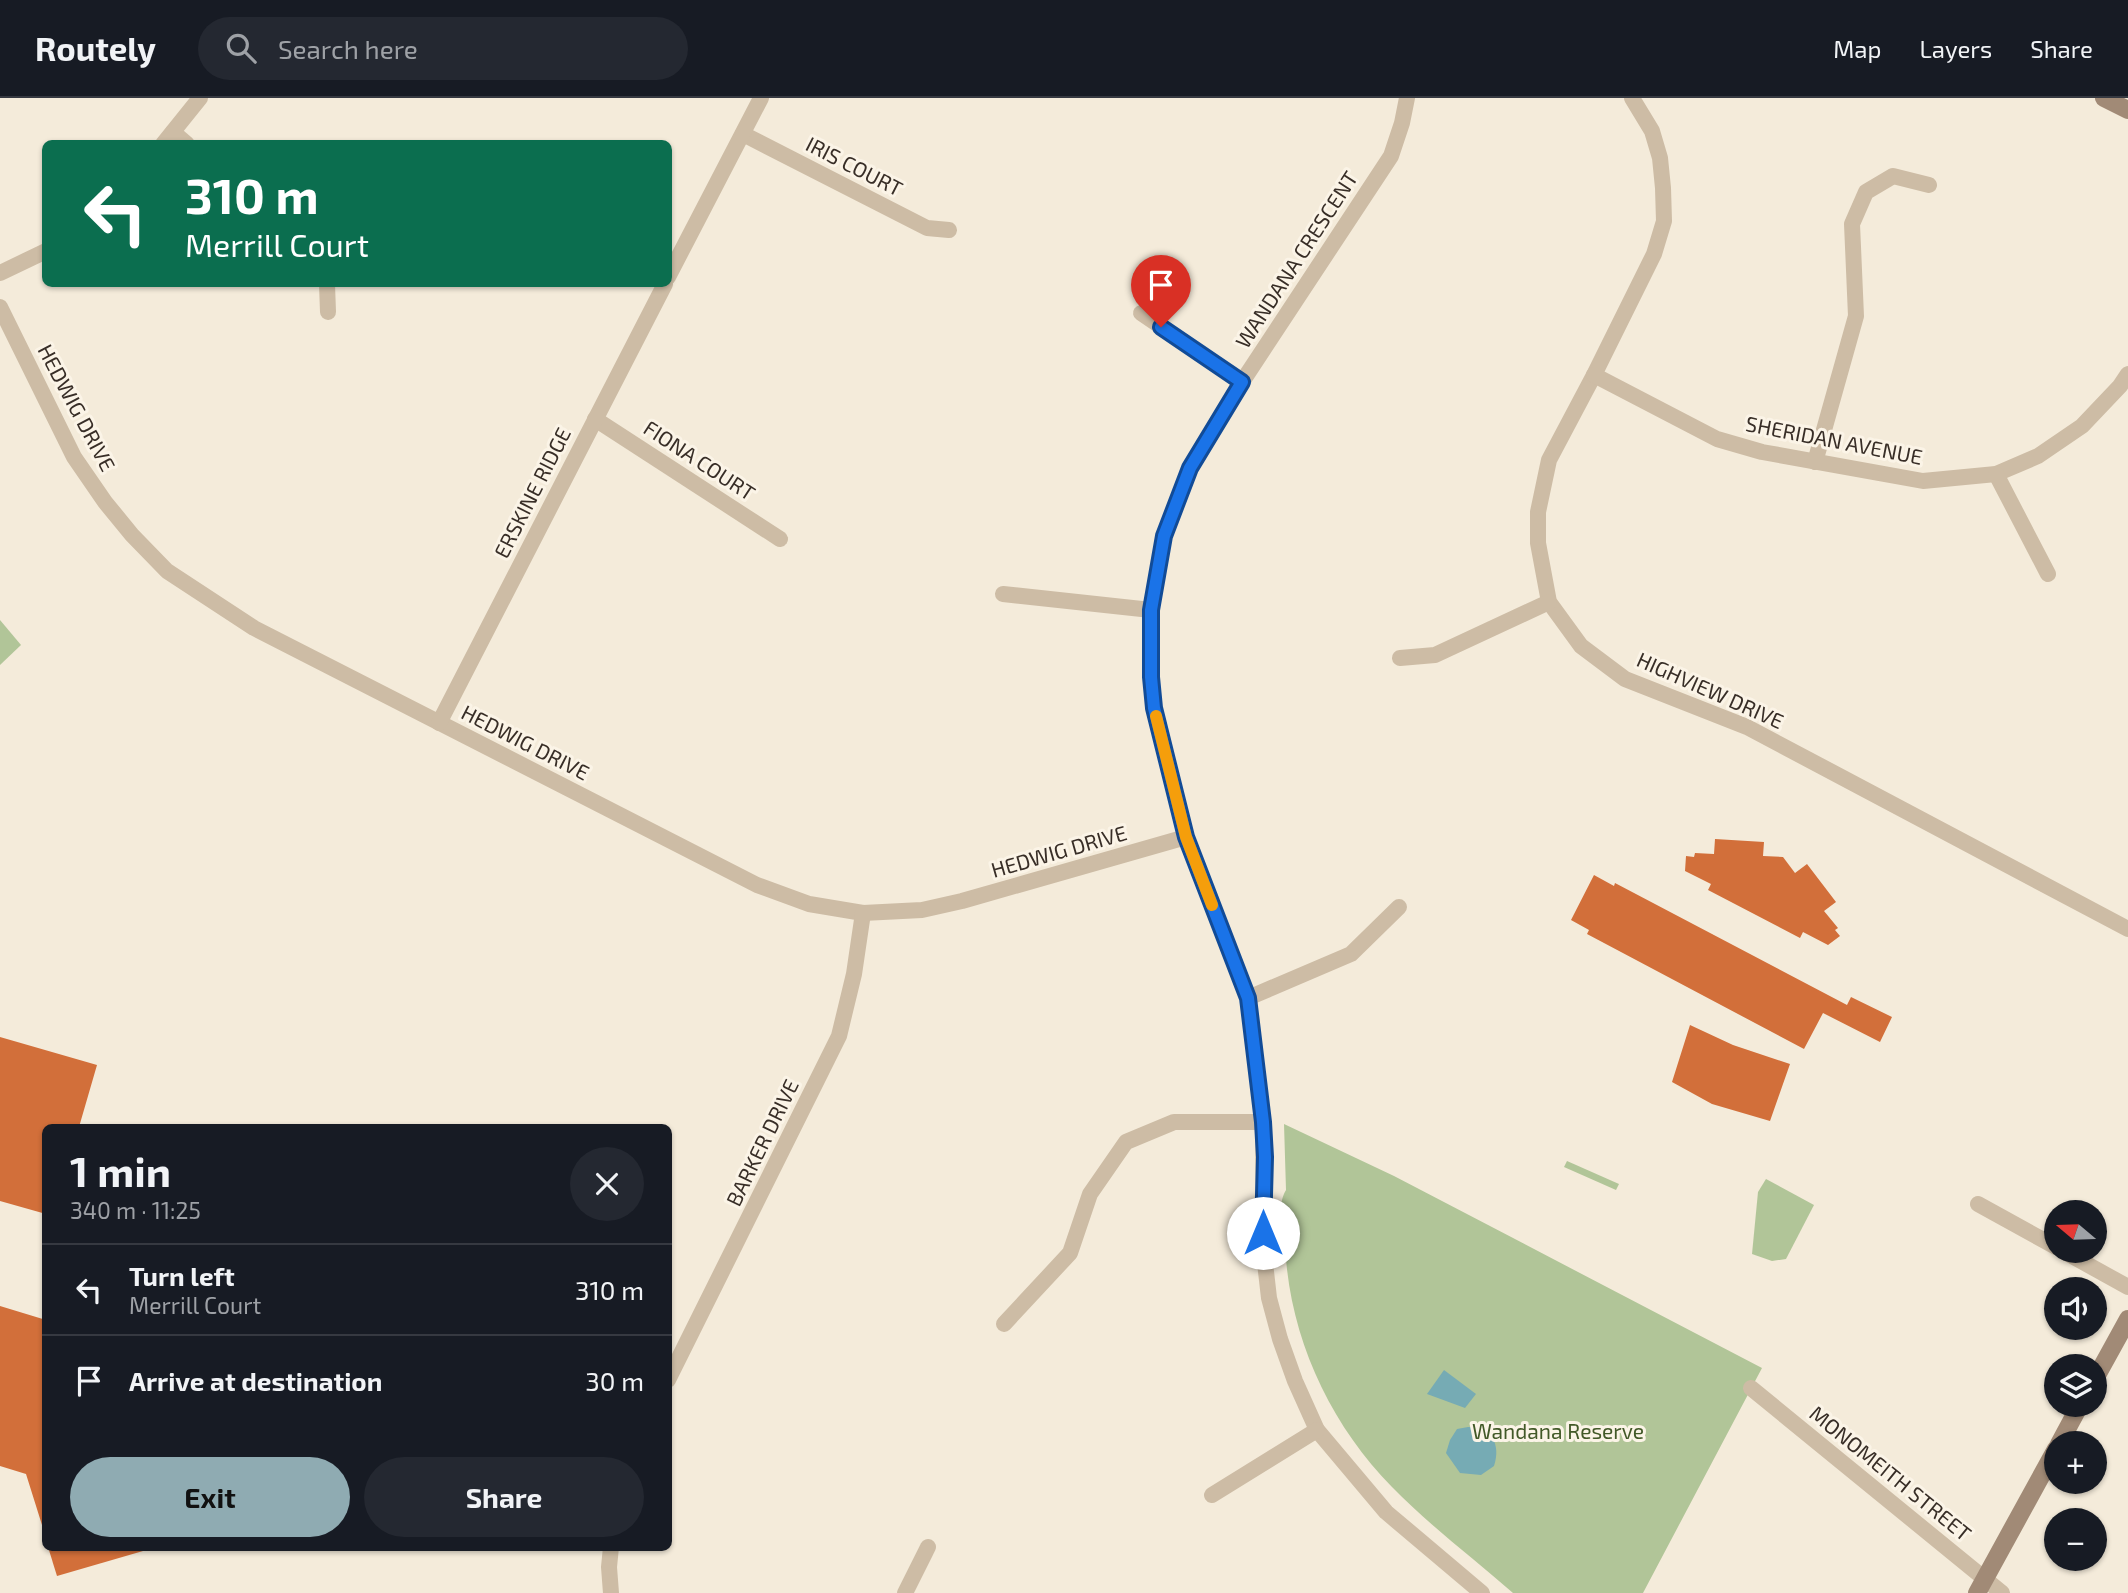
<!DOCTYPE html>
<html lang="en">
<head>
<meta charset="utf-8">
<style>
  :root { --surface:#171b24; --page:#242831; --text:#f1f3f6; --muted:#9ea1a6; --line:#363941; --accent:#8fabb2 }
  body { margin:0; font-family:"Exo 2",sans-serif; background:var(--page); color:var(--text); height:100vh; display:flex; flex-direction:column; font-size:26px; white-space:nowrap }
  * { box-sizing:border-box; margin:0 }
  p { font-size:23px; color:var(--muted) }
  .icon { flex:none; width:38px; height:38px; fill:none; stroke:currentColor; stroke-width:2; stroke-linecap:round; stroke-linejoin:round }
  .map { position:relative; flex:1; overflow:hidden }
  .sheet { position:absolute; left:42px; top:1026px; width:630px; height:427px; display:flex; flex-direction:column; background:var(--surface); border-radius:10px; box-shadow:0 2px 5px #0004 }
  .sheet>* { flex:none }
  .top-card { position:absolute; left:42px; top:42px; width:630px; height:147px; border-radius:10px; box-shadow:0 2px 5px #0004; background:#0b6e4f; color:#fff; overflow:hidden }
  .needle { width:46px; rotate:289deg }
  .buttons { position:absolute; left:2044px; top:1102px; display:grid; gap:14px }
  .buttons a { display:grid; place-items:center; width:63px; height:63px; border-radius:50%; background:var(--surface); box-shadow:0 2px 5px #0004; font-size:35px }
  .pin { position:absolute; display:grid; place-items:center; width:60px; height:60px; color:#fff; margin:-72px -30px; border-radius:50% 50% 50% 0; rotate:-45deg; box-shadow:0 0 7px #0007 }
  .pin .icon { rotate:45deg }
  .me { position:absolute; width:77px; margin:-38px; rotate:0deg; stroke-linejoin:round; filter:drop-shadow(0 0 5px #0008) }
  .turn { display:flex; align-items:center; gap:24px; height:147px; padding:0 28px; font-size:32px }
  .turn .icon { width:91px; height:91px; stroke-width:2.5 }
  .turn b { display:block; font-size:49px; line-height:60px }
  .round { display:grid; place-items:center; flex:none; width:74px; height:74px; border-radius:37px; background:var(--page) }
  .overview { display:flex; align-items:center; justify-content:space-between; height:119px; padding:0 28px }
  h1 { font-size:42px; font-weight:700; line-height:52px }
  .primary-button { display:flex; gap:14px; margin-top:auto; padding:14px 28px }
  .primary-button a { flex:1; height:80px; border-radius:42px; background:var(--accent); color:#111; font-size:28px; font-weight:700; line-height:80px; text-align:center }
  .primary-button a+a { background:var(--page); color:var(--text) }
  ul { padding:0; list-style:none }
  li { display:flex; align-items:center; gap:21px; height:91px; padding:0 28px; border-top:2px solid var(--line) }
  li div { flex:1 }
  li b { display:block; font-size:26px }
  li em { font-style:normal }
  header { display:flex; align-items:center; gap:42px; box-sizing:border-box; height:98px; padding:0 35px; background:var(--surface); border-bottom:2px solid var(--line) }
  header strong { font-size:33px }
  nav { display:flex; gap:38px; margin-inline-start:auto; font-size:24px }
  .search { width:490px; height:63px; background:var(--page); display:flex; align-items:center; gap:18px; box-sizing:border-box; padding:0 24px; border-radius:38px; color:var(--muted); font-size:26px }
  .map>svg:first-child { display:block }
  .green { fill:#b1c598 }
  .water { fill:#76abb4 }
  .building { fill:#d26f3a }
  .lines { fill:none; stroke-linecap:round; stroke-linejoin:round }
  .street { stroke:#cdbca5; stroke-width:16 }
  .secondary { stroke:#a18a76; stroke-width:18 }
  .route-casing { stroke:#114b97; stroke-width:18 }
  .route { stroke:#1a73e8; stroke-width:12 }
  .slow { stroke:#f59e0b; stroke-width:12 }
  .labels { text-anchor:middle; stroke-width:6; stroke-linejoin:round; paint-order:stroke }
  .street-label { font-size:21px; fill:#382e27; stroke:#fbf4e7 }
  .park-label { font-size:21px; fill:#425928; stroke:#fbf4e7 }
</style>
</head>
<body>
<header>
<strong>Routely</strong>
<div class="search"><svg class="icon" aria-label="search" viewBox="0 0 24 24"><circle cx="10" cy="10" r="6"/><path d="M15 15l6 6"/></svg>Search here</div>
<nav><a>Map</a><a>Layers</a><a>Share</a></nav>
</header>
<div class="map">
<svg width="2128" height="1495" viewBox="0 0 2128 1495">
  <rect width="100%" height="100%" fill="#f4ebda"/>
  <g class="green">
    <path d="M 0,522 L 21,547 L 0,567 Z"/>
    <path d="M 1284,1026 L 1394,1078 L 1762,1270 L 1643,1495 L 1513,1495 C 1473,1460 1429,1427 1392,1389 C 1332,1328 1293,1246 1286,1161 C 1284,1141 1275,1110 1286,1092 Z"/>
    <path d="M 1567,1063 L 1619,1086 L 1616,1092 L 1564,1069 Z"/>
    <path d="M 1766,1081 L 1814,1107 L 1786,1161 L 1772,1163 L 1752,1156 L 1758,1094 Z"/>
  </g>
  <g class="water">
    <path d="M 1444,1272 L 1476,1296 L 1465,1310 L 1427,1296 Z"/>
    <path d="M 1468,1329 C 1492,1330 1501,1346 1494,1368 L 1481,1377 L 1460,1375 L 1446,1355 L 1450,1342 L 1457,1331 Z"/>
  </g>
  <g class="building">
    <path d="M 1715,741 L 1764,744 L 1763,758 L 1783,759 L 1795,775 L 1807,766 L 1836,804 L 1824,813 L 1838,830 L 1835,832 L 1840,838 L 1828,847 L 1803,834 L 1800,840 L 1708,792 L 1711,786 L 1685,773 L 1686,758 L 1694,759 L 1695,755 L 1714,756 Z"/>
    <path d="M 1594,777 L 1614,788 L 1615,785 L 1847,907 L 1851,899 L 1892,919 L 1880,944 L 1823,915 L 1804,951 L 1587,836 L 1589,832 L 1571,822 Z"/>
    <path d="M 1690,927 L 1733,947 L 1790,966 L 1770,1023 L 1712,1006 L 1672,984 Z"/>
    <path d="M 0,939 L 97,967 L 79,1029 L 46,1029 L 46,1116 L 0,1103 Z"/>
    <path d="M 0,1208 L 46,1222 L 46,1426 L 42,1427 L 26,1376 L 0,1368 Z"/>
    <path d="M 48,1449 L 142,1449 L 143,1453 L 57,1478 Z"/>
  </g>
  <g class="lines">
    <g class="street">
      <path d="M 1407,0 L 1402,25 L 1391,58 L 1242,284 L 1190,370 L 1164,438 L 1151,512 L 1151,579 L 1154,610 L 1186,739 L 1248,900 L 1263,1024 L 1264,1156 L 1269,1200 L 1280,1241 L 1295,1283 L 1317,1332 L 1386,1414 L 1482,1495"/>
      <path d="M 1632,0 L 1652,33 L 1660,60 L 1663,90 L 1664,123 L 1654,156 L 1594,277 L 1549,362 L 1538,414 L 1538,445 L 1549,504 L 1581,548 L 1625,581 L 1747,629 L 2128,831"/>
      <path d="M 173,34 L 187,46"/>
      <path d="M 743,36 L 927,130 L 949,132"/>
      <path d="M 163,46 L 200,0"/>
      <path d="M 0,175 L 46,153"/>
      <path d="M 668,179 L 761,0"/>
      <path d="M 327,186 L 328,214"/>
      <path d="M 0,209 L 74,359 L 105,404 L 132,437 L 167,473 L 254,530 L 757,787 L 809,806 L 863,815 L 922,812 L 962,803 L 1186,739"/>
      <path d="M 1141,215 L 1242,284"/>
      <path d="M 1594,277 L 1717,341 L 1762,354 L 1923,383 L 1996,376 L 2038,358 L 2082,328 L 2120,288 L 2128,276"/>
      <path d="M 595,321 L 780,441"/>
      <path d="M 1815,364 L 1856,218 L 1852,126 L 1866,94 L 1893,78 L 1929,87"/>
      <path d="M 1996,376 L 2048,476"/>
      <path d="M 1003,496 L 1151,512"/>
      <path d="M 1400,560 L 1435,557 L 1549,504"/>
      <path d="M 439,625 L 665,186"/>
      <path d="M 1248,900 L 1351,856 L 1399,809"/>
      <path d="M 1978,1106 L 2056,1149"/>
      <path d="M 2063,1153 L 2128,1189"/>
      <path d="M 1004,1226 L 1070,1155 L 1090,1096 L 1126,1044 L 1174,1024 L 1263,1024"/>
      <path d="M 668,1282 L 839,938 L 854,876 L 863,815"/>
      <path d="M 1751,1290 L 2002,1495"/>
      <path d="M 1212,1397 L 1317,1332"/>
      <path d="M 611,1495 L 609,1469 L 611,1449"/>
      <path d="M 905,1495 L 928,1449"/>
    </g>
    <g class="secondary">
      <path d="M 2104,0 L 2128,12"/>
      <path d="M 2095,1281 L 2128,1221"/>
      <path d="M 2059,1346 L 2080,1307"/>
      <path d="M 1977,1495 L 2056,1351"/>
    </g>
  </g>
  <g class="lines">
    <defs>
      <path id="route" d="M 1161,229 L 1242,284 L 1190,370 L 1164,438 L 1151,512 L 1151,579 L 1154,610 L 1186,739 L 1248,900 L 1263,1024 L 1265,1059 L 1263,1135"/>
    </defs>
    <use href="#route" class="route-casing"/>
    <use href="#route" class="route"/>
    <path class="slow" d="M 1156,618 L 1186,739 L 1212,807"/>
  </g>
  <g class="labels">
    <g class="street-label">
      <text transform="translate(854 69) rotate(27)" y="7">IRIS COURT</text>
      <text transform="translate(1297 162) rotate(-57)" y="7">WANDANA CRESCENT</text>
      <text transform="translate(76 310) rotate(62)" y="7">HEDWIG DRIVE</text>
      <text transform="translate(1834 343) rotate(11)" y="7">SHERIDAN AVENUE</text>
      <text transform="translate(699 363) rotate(33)" y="7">FIONA COURT</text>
      <text transform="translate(533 395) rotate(-63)" y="7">ERSKINE RIDGE</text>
      <text transform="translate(1710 593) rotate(24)" y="7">HIGHVIEW DRIVE</text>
      <text transform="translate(525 645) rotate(27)" y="7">HEDWIG DRIVE</text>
      <text transform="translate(1059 754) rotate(-16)" y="7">HEDWIG DRIVE</text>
      <text transform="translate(763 1045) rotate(-64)" y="7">BARKER DRIVE</text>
      <text transform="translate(1890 1376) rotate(39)" y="7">MONOMEITH STREET</text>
    </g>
    <g class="park-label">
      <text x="1558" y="1341">Wandana Reserve</text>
    </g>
  </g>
</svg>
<div class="buttons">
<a><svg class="needle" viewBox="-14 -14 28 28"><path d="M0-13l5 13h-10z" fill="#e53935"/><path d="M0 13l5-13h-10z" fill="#9ea1a6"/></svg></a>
<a><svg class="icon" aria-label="sound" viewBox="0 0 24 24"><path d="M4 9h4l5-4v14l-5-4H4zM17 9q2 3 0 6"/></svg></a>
<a><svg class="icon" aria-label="layers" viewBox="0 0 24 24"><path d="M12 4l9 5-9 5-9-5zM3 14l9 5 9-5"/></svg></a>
<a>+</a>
<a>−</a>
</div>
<div class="pin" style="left:1161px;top:229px;background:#d93025"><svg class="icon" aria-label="arrive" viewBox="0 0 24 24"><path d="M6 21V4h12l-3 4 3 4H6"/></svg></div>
<svg class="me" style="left:1263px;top:1135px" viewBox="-20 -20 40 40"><circle r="19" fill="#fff"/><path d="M0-13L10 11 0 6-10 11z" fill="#1a73e8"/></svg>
<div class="top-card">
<div class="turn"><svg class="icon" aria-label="left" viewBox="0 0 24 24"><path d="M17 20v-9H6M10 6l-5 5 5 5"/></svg><div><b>310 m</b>Merrill Court</div></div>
</div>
<section class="sheet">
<div class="overview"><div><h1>1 min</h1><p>340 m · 11:25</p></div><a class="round"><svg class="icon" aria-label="close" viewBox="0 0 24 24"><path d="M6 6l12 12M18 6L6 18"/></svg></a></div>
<ul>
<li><svg class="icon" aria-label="left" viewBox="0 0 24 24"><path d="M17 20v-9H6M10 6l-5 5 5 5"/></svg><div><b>Turn left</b><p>Merrill Court</p></div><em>310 m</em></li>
<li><svg class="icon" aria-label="arrive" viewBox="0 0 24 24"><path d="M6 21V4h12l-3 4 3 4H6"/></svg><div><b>Arrive at destination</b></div><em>30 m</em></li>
</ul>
<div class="primary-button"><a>Exit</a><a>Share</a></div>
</section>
</div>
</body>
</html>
